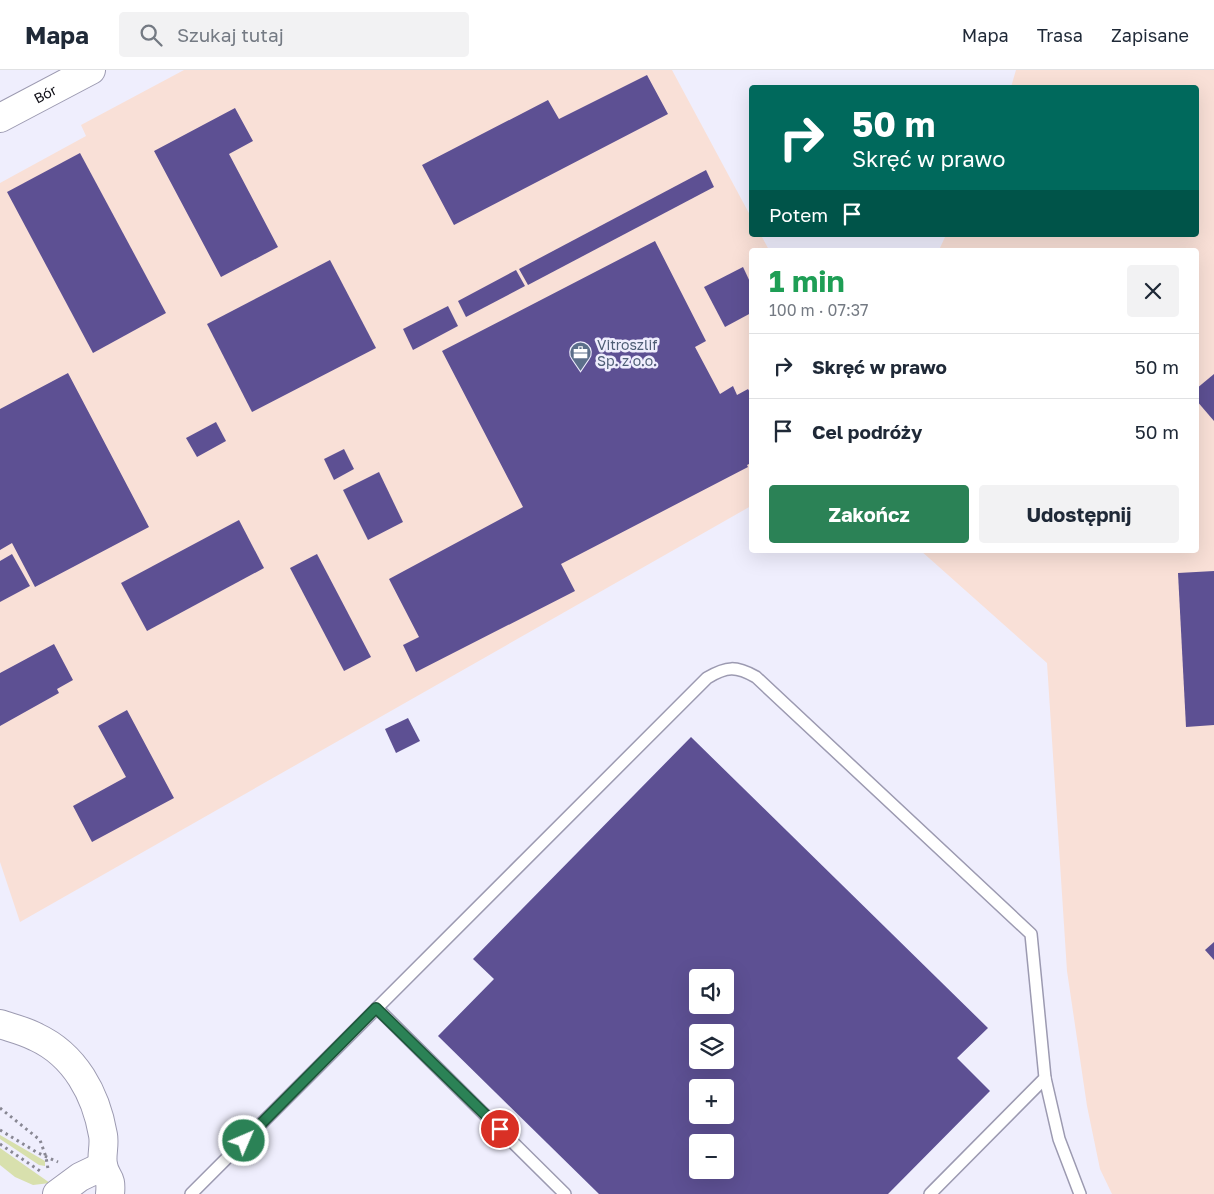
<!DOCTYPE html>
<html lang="pl">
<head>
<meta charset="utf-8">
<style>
  :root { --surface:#fff; --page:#f2f2f3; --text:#1f2937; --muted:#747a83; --line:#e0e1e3; --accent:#2b8256 }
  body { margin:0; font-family:"Golos Text",sans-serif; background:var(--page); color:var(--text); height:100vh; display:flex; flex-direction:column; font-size:19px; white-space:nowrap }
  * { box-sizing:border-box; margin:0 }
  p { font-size:16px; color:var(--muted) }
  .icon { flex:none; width:28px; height:28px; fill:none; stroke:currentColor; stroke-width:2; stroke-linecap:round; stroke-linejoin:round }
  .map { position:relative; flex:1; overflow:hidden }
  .panel { position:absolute; left:749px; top:178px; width:450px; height:305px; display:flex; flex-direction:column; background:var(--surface); border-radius:5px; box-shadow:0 5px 20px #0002 }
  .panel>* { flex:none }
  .guide { position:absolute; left:749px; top:15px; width:450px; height:152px; border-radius:5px; box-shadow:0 5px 20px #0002; background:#00695c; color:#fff; overflow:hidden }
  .fabs { position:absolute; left:689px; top:899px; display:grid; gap:10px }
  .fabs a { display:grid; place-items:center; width:45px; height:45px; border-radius:5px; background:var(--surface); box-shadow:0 5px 20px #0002; font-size:25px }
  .pin { position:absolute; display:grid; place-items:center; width:42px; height:42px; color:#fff; margin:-21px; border:2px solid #fff; border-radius:50%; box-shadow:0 1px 5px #0007 }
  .me { position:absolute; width:55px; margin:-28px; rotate:45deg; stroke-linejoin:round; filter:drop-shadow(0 0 4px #0008) }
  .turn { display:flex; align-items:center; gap:18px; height:105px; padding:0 20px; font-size:22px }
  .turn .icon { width:65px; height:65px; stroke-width:2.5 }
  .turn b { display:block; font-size:35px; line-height:42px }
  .then { display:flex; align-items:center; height:48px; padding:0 20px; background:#0003; gap:10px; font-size:19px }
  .round { display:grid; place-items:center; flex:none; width:52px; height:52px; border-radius:5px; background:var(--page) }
  .summary { display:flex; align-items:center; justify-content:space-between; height:85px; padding:0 20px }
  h1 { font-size:30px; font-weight:700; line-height:38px; color:#1e9e55 }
  .cta { display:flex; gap:10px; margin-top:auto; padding:10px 20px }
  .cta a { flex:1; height:58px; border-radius:5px; background:var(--accent); color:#fff; font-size:20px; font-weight:700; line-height:58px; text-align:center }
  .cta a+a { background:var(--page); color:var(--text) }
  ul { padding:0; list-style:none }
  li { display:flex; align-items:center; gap:15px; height:65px; padding:0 20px; border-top:1px solid var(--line) }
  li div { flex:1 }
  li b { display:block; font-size:19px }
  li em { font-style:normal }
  header { display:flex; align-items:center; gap:30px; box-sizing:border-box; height:70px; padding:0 25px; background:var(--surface); border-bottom:1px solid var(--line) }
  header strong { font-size:24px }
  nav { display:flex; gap:28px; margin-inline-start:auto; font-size:18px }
  .search { width:350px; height:45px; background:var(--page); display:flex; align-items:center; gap:12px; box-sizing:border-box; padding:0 18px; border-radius:5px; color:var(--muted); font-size:19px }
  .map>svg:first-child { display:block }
  .industrial { fill:#f9e0d7 }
  .green { fill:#d8e0ad }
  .building { fill:#5d5093; fill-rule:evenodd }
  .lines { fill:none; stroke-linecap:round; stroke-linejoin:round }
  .service-casing { stroke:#9c9ab1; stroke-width:14 }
  .tertiary-casing { stroke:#9c9ab1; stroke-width:30 }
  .primary-casing { stroke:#9c9ab1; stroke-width:30 }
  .path { stroke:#888793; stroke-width:3; stroke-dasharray:2.5 4; stroke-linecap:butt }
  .service { stroke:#fff; stroke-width:11 }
  .tertiary { stroke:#fff; stroke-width:28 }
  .primary { stroke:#fff; stroke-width:28 }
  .route-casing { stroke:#1c5438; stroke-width:12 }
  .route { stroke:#2b8256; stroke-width:9 }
  .labels { text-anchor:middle; stroke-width:5; stroke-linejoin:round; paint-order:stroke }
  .street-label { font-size:14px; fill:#0f0e16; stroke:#efeefd }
  .service-label { font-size:14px; fill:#4e5e75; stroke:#efeefd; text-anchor:start }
</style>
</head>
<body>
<header>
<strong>Mapa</strong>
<div class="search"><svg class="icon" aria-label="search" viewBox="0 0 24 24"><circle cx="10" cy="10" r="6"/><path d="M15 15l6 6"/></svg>Szukaj tutaj</div>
<nav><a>Mapa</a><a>Trasa</a><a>Zapisane</a></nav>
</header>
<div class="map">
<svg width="1214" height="1124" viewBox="0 0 1214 1124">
  <rect width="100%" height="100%" fill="#efeefd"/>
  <g class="industrial">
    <path d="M 184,0 L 672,0 L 751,147 L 751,165 L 761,165 L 769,180 L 751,180 L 751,436 L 20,852 L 0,792 L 0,113 L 86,66 L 81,55 Z"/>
    <path d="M 1016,0 L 1214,0 L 1214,1124 L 1112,1124 L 1100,1099 L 1087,1036 L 1067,901 L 1047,593 L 920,480 L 1196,480 L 1196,180 L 939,180 L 946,165 L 1196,165 L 1196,18 L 1011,17 Z"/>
  </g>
  <g class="green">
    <path d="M 0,1065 L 45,1091 L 45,1096 L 39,1095 L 0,1069 Z"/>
    <path d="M 0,1078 L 50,1113 L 33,1115 L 15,1107 L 0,1095 Z"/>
  </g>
  <g class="building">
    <path d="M 647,5 L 668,44 L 454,155 L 422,95 L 548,30 L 559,49 Z"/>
    <path d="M 235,38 L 253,71 L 229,84 L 278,177 L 221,207 L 154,81 Z"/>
    <path d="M 80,83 L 166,243 L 93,283 L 7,122 Z"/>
    <path d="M 706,100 L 714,117 L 528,215 L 519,199 Z"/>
    <path d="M 655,171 L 706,271 L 695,277 L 720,324 L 733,316 L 737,325 L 748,319 L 751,324 L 751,393 L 747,395 L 748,397 L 561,494 L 575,521 L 416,602 L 403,575 L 419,567 L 389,509 L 523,437 L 442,281 Z"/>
    <path d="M 330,190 L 376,278 L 252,342 L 207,254 Z"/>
    <path d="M 743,197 L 751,214 L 751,243 L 725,257 L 704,217 Z"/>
    <path d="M 516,200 L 525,216 L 466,247 L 458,231 Z"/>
    <path d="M 448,236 L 458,256 L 413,280 L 403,259 Z"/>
    <path d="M 68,303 L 149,457 L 35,517 L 12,473 L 0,480 L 0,339 Z"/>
    <path d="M 1214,304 L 1214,351 L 1196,330 L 1196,319 Z"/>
    <path d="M 216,352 L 226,371 L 197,387 L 186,368 Z"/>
    <path d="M 344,379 L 354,399 L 334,410 L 324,389 Z"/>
    <path d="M 379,402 L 403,452 L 368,470 L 343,420 Z"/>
    <path d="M 239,450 L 264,498 L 147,561 L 121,513 Z"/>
    <path d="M 12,484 L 30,516 L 0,532 L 0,491 Z"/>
    <path d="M 317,484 L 371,587 L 344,601 L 290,498 Z"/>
    <path d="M 1214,501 L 1214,655 L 1186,657 L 1178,503 Z"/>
    <path d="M 54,574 L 73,610 L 57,619 L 59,623 L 0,656 L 0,603 Z"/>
    <path d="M 127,640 L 174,728 L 92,772 L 73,736 L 126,707 L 98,656 Z"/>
    <path d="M 408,648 L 420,671 L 396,683 L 385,659 Z"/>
    <path d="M 691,667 L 988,958 L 957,988 L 990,1021 L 888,1124 L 599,1124 L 438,966 L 494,909 L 473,889 ZM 698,908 L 725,908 L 725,935 L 698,935 ZM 698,962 L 725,962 L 725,990 L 698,990 ZM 698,1018 L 725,1018 L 725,1045 L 698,1045 ZM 698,1072 L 725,1072 L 725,1100 L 698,1100 Z"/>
    <path d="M 1214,872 L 1214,890 L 1205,880 Z"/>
  </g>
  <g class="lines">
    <defs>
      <g id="service">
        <path d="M 377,938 L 707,608 C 727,596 736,596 756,607 L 1031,864 L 1045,1008 L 930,1124"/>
        <path d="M 1045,1008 L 1059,1069 L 1080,1124"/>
        <path d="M 191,1124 L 377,938 L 565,1124"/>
      </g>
      <g id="tertiary">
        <path id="s1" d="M 0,48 L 91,0"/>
      </g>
      <g id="primary">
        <path d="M 0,954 C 12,958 25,961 36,967 C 75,985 96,1024 103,1065 C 105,1075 101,1085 103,1095 C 106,1110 112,1105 110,1124"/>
        <path d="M 57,1124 L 80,1107 L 103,1096"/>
      </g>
    </defs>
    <use href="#service" class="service-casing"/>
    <use href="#tertiary" class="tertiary-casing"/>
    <use href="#primary" class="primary-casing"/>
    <g class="path">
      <path d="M 0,1038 L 40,1070 L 46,1087 L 48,1099"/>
      <path d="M 0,1060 L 38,1083 L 58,1092"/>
      <path d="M 0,1074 L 43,1103"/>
    </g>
    <use href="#service" class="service"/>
    <use href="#tertiary" class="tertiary"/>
    <use href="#primary" class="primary"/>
  </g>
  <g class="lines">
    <defs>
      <path id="route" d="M 244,1071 L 376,938 L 500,1059"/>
    </defs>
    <use href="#route" class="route-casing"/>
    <use href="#route" class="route"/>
  </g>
  <defs>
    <symbol id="office-pin" viewBox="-11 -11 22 30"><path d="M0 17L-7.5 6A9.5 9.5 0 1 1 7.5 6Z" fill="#5c6f8a" stroke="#efeefd"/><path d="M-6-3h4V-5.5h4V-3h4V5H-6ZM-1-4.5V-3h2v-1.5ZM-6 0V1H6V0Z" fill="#fff"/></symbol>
  </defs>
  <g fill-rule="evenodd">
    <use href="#office-pin" x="568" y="270" width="25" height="34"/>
  </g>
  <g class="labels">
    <g class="street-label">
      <text dy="5" stroke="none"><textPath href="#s1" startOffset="51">Bór</textPath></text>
    </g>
    <g class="service-label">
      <text x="597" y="280">Vitroszlif<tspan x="597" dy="16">Sp. z o.o.</tspan></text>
    </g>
  </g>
</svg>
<div class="fabs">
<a><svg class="icon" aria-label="sound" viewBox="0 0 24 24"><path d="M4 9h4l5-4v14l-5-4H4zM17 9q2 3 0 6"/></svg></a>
<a><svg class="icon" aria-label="layers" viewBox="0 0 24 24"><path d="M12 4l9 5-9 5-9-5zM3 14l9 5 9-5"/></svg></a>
<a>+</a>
<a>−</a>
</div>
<div class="pin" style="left:500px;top:1059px;background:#d93025"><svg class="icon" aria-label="arrive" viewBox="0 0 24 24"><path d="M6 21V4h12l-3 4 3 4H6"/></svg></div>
<svg class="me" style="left:244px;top:1071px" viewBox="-20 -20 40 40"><circle r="17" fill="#2b8256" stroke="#fff" stroke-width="3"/><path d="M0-11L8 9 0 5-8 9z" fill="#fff"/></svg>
<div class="guide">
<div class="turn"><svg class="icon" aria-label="right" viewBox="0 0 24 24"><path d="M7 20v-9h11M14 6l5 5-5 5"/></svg><div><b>50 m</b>Skręć w prawo</div></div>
<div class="then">Potem<svg class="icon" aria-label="arrive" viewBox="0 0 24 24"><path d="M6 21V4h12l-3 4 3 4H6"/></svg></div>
</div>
<section class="panel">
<div class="summary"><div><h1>1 min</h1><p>100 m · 07:37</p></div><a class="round"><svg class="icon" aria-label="close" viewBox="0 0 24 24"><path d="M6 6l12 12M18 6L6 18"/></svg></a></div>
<ul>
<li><svg class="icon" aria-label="right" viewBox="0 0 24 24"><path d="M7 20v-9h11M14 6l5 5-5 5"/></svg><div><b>Skręć w prawo</b></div><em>50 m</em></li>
<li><svg class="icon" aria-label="arrive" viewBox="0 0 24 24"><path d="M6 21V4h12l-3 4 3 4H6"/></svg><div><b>Cel podróży</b></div><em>50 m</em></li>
</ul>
<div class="cta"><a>Zakończ</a><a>Udostępnij</a></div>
</section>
</div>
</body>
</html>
